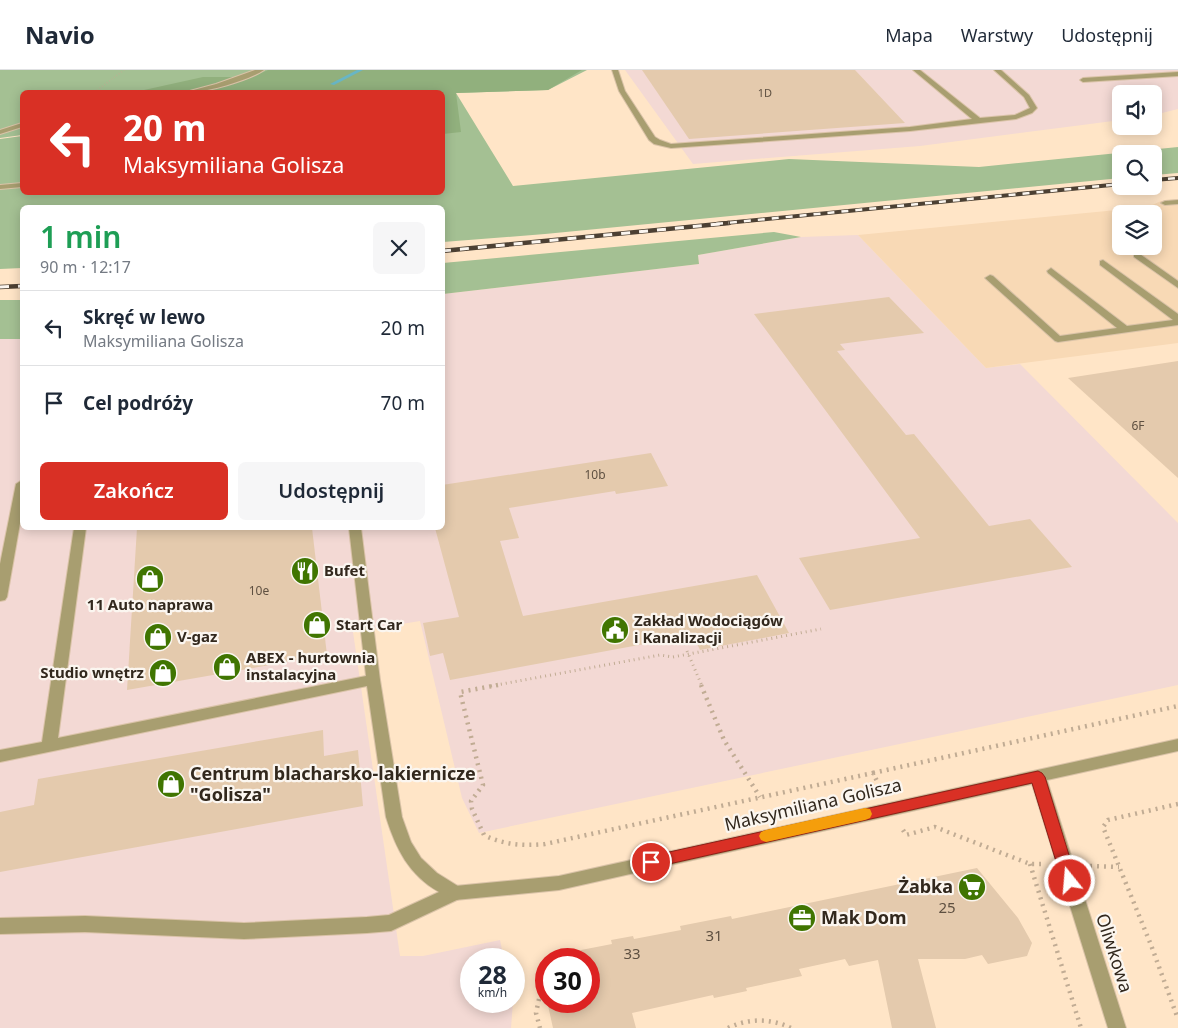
<!DOCTYPE html>
<html lang="pl">
<head>
<meta charset="utf-8">
<style>
  :root { --surface:#fff; --page:#f6f6f7; --text:#1f2937; --muted:#747a83; --line:#e0e1e3; --accent:#d93025 }
  body { margin:0; font-family:"Noto Sans",sans-serif; background:var(--page); color:var(--text); height:100vh; display:flex; flex-direction:column; font-size:19px; white-space:nowrap }
  * { box-sizing:border-box; margin:0 }
  p { font-size:16px; color:var(--muted) }
  .icon { flex:none; width:28px; height:28px; fill:none; stroke:currentColor; stroke-width:2; stroke-linecap:round; stroke-linejoin:round }
  .map { position:relative; flex:1; overflow:hidden }
  .details { position:absolute; left:20px; top:135px; width:425px; height:325px; display:flex; flex-direction:column; background:var(--surface); border-radius:8px; box-shadow:0 2px 12px #0003 }
  .details>* { flex:none }
  .top-card { position:absolute; left:20px; top:20px; width:425px; height:105px; border-radius:8px; box-shadow:0 2px 12px #0003; background:#d93025; color:#fff; overflow:hidden }
  .fabs { position:absolute; left:1112px; top:15px; display:grid; gap:10px }
  .fabs a { display:grid; place-items:center; width:50px; height:50px; border-radius:8px; background:var(--surface); box-shadow:0 2px 12px #0003; font-size:25px }
  .speed { position:absolute; left:460px; top:878px; display:flex; gap:10px; font-size:25px; font-weight:700; text-align:center }
  .speed>* { display:grid; place-content:center; width:65px; height:65px; border-radius:50%; background:var(--surface); box-shadow:0 2px 12px #0003; line-height:1 }
  .speed small { font-size:12px; font-weight:400 }
  .speed .limit { border:8px solid #d22; background:#fff; color:#111 }
  .pin { position:absolute; display:grid; place-items:center; width:42px; height:42px; color:#fff; margin:-21px; border:2px solid #fff; border-radius:50%; box-shadow:0 1px 5px #0007 }
  .me { position:absolute; width:55px; margin:-28px; rotate:343deg; stroke-linejoin:round; filter:drop-shadow(0 0 4px #0008) }
  .turn { display:flex; align-items:center; gap:18px; height:105px; padding:0 20px; font-size:22px }
  .turn .icon { width:65px; height:65px; stroke-width:2.5 }
  .turn b { display:block; font-size:35px; line-height:42px }
  .round { display:grid; place-items:center; flex:none; width:52px; height:52px; border-radius:8px; background:var(--page) }
  .overview { display:flex; align-items:center; justify-content:space-between; height:85px; padding:0 20px }
  h1 { font-size:30px; font-weight:600; line-height:38px; color:#1e9e55 }
  .cta { display:flex; gap:10px; margin-top:auto; padding:10px 20px }
  .cta a { flex:1; height:58px; border-radius:8px; background:var(--accent); color:#fff; font-size:20px; font-weight:600; line-height:58px; text-align:center }
  .cta a+a { background:var(--page); color:var(--text) }
  ul { padding:0; list-style:none }
  li { display:flex; align-items:center; gap:15px; height:75px; padding:0 20px; border-top:1px solid var(--line) }
  li div { flex:1 }
  li b { display:block; font-size:19px }
  li em { font-style:normal }
  header { display:flex; align-items:center; gap:30px; box-sizing:border-box; height:70px; padding:0 25px; background:var(--surface); border-bottom:1px solid var(--line) }
  header strong { font-size:24px }
  nav { display:flex; gap:28px; margin-inline-start:auto; font-size:18px }
  .map>svg:first-child { display:block }
  .commercial { fill:#f3d9d4 }
  .built { fill:#f8d9b5; fill-rule:evenodd }
  .green { fill:#a4c093 }
  .forest { fill:#91b07d }
  .lines { fill:none; stroke-linecap:round; stroke-linejoin:round }
  .stream { fill:#68b6c6; fill-rule:evenodd }
  .building { fill:#e4caad }
  .service-casing { stroke:#dac3a8; stroke-width:2 }
  .minor-casing { stroke:#dac3a8; stroke-width:2 }
  .path-far2 { stroke:#c1ac94; stroke-width:2; stroke-dasharray:0.5 2.5; stroke-linecap:butt }
  .path-far1 { stroke:#c1ac94; stroke-width:3; stroke-dasharray:1 4; stroke-linecap:butt }
  .path { stroke:#c1ac94; stroke-width:4.5; stroke-dasharray:2 5; stroke-linecap:butt }
  .service { fill:#a89e70; fill-rule:evenodd }
  .minor { fill:#a89e70; fill-rule:evenodd }
  .rail-far1-casing { stroke:#4c4033; stroke-width:4 }
  .rail-casing { stroke:#4c4033; stroke-width:4.5 }
  .rail-far1 { stroke:#fbf6f0; stroke-width:2.5; stroke-dasharray:7; stroke-linecap:butt }
  .rail { stroke:#fbf6f0; stroke-width:3; stroke-dasharray:9; stroke-linecap:butt }
  .route { fill:#d93025; stroke:#8d1f18 }
  .slow { fill:#f59e0b }
  .labels { text-anchor:middle; stroke-width:4.5; stroke-linejoin:round; paint-order:stroke }
  .far-number-label { font-size:11px; fill:#5e5041 }
  .number-label { font-size:12px; fill:#5e5041 }
  .poi-label { font-size:15px; font-weight:bold; fill:#32281d; stroke:#fbf6f0; text-anchor:start }
  .near-number-label { font-size:15px; fill:#5e5041 }
  .near-poi-label { font-size:18px; font-weight:bold; fill:#32281d; stroke:#fbf6f0; text-anchor:start }
  .near-street-label { font-size:18px; fill:#32281d; stroke:#fbf6f0 }
</style>
</head>
<body>
<header>
<strong>Navio</strong>
<nav><a>Mapa</a><a>Warstwy</a><a>Udostępnij</a></nav>
</header>
<div class="map">
<svg width="1178" height="958" viewBox="0 0 1178 958">
  <rect width="100%" height="100%" fill="#ffe5c7"/>
  <g class="commercial">
    <path d="M 625,0 L 1178,0 L 1178,39 L 1154,45 L 1154,24 L 1121,24 L 1121,50 L 920,76 L 693,94 Z"/>
    <path d="M 858,165 L 986,298 L 1020,294 L 1178,453 L 1178,615 L 479,763 L 462,728 L 420,551 L 353,562 L 400,886 L 423,886 L 500,870 L 504,889 L 471,889 L 471,931 L 513,931 L 511,958 L 0,958 L 0,269 L 22,269 L 22,458 L 442,458 L 443,224 L 699,194 L 698,185 L 801,167 Z"/>
  </g>
  <path class="built" d="M 1178,129 L 1178,273 L 986,298 L 858,165 L 1148,137 L 1161,131 ZM 1121,144 L 1154,144 L 1154,176 L 1121,176 Z"/>
  <g class="green">
    <path d="M 0,0 L 587,0 L 548,20 L 456,23 L 513,116 L 789,89 L 979,97 L 1178,77 L 1178,103 L 1154,105 L 1154,84 L 1121,84 L 1121,108 L 545,164 L 443,172 L 442,138 L 22,138 L 22,198 L 0,199 L 0,69 L 22,66 L 22,122 L 442,122 L 442,22 L 22,22 L 22,65 L 0,68 Z"/>
    <path d="M 774,162 L 801,167 L 698,185 L 699,194 L 443,224 L 443,193 Z"/>
    <rect x="0" y="230" width="22" height="39"/>
  </g>
  <path class="forest" d="M 268,0 L 582,0 L 548,20 L 456,23 L 461,62 L 443,64 L 442,22 L 135,22 L 203,7 L 252,7 Z"/>
  <g class="lines">
    <path class="stream" d="M 357,0 L 363,0 L 334,15 L 330,14 Z"/>
  </g>
  <g class="building">
    <path d="M 642,0 L 855,0 L 905,53 L 689,69 Z"/>
    <path d="M 889,227 L 924,263 L 840,274 L 845,280 L 837,281 L 906,365 L 914,364 L 989,456 L 1030,449 L 1072,497 L 830,540 L 799,488 L 920,468 L 754,244 Z"/>
    <path d="M 1178,291 L 1178,408 L 1068,308 Z"/>
    <path d="M 651,383 L 668,416 L 616,424 L 615,421 L 509,438 L 519,468 L 500,471 L 523,546 L 757,505 L 789,563 L 700,580 L 693,565 L 450,610 L 443,583 L 430,586 L 423,553 L 459,547 L 435,458 L 442,458 L 442,415 Z"/>
    <path d="M 137,458 L 312,458 L 327,585 L 127,620 Z"/>
    <path d="M 323,660 L 324,686 L 358,680 L 363,736 L 0,802 L 0,742 L 34,735 L 38,709 Z"/>
    <path d="M 977,798 L 1018,848 L 1032,873 L 1027,886 L 988,894 L 982,885 L 965,889 L 918,889 L 936,958 L 892,958 L 878,890 L 849,896 L 845,889 L 799,899 L 802,906 L 746,918 L 747,921 L 714,928 L 713,925 L 632,943 L 636,958 L 553,958 L 547,931 L 589,931 L 589,889 L 575,889 L 581,880 L 612,874 L 611,870 L 633,866 L 634,869 L 681,860 L 680,856 L 731,846 L 732,849 Z"/>
  </g>
  <g class="lines">
    <defs>
      <g id="service">
        <path d="M 255,0 L 264,0 C 250,10 203,24 186,22 L 216,14 Z"/>
        <path d="M 612,0 L 618,0 L 625,21 L 655,67 L 660,70 L 671,74 L 910,57 L 972,49 L 913,0 L 920,0 L 980,48 L 1015,45 L 1030,38 L 1024,27 L 994,0 L 1001,0 L 1029,25 L 1037,38 L 1032,43 L 1016,49 L 910,61 L 671,78 L 654,74 L 649,70 L 619,21 Z"/>
        <path d="M 1178,2 L 1178,6 L 1083,12 L 1080,10 L 1083,8 Z"/>
        <path d="M 22,53 L 22,57 L 0,64 L 0,60 Z"/>
        <path d="M 22,113 L 22,117 L 0,119 L 0,115 Z"/>
        <path d="M 1178,130 L 1178,134 L 1165,135 L 1161,133 L 1165,131 Z"/>
        <path d="M 1137,182 L 1178,211 L 1178,218 L 1134,187 L 1134,183 Z"/>
        <path d="M 1103,190 L 1178,244 L 1178,255 L 1058,272 L 1055,271 L 985,208 L 990,205 L 993,206 L 1060,266 L 1117,258 L 1048,203 L 1047,201 L 1051,198 L 1127,256 L 1173,250 L 1100,195 L 1100,191 Z"/>
        <path d="M 22,410 L 22,442 L 7,527 L 5,530 L 0,531 L 0,494 L 16,414 Z"/>
        <path d="M 74,458 L 86,458 L 58,668 L 366,606 L 349,458 L 361,458 L 380,610 L 402,747 L 411,772 L 421,788 L 437,803 L 461,818 L 463,823 L 461,828 L 391,861 L 367,863 L 244,869 L 85,862 L 0,864 L 0,848 L 85,846 L 244,853 L 367,847 L 389,845 L 439,822 C 409,805 396,779 386,747 L 367,616 L 0,692 L 0,680 L 42,672 Z"/>
      </g>
      <path id="minor" d="M 1178,669 L 1178,681 L 1047,710 L 1126,958 L 1108,958 L 1032,714 L 559,820 L 455,830 L 449,828 L 447,823 L 449,818 L 455,816 L 559,806 Z"/>
    </defs>
    <use href="#service" class="service-casing"/>
    <use href="#minor" class="minor-casing"/>
    <path class="path-far2" d="M 95,22 L 124,0"/>
    <g class="path-far1">
      <path d="M 687,581 L 702,616"/>
      <path d="M 491,616 L 660,585 L 673,587 L 821,559"/>
    </g>
    <g class="path">
      <path d="M 498,615 L 460,622 L 483,715 L 471,731 L 472,739 L 484,765 C 504,775 523,776 545,774 L 873,703 L 881,719"/>
      <path d="M 701,615 L 724,670 L 760,727"/>
      <path d="M 873,703 L 1178,636"/>
      <path d="M 1178,734 L 1108,750 L 1103,757 L 1151,875 L 1178,949"/>
      <path d="M 903,760 L 906,765 L 935,757 L 1030,794 L 1041,794"/>
      <path d="M 1030,794 L 1081,958"/>
      <path d="M 1090,796 L 1119,797"/>
      <path d="M 539,929 L 536,943 L 540,958"/>
      <path d="M 728,958 C 749,948 770,948 791,958"/>
    </g>
    <use href="#service" class="service"/>
    <use href="#minor" class="minor"/>
    <defs>
      <g id="rail-far1">
        <path d="M 1154,110 L 1178,108"/>
        <path d="M 716,154 L 1121,114"/>
      </g>
      <g id="rail">
        <path d="M 442,181 L 729,153"/>
        <path d="M 0,217 L 22,216"/>
      </g>
    </defs>
    <use href="#rail-far1" class="rail-far1-casing"/>
    <use href="#rail" class="rail-casing"/>
    <use href="#rail-far1" class="rail-far1"/>
    <use href="#rail" class="rail"/>
  </g>
  <path class="route" d="M 1038,701 L 1042,703 L 1045,707 L 1077,811 L 1075,815 L 1070,817 L 1064,815 L 1062,811 L 1032,713 L 651,798 L 646,796 L 644,792 L 646,787 L 651,786 Z"/>
  <path class="slow" d="M 865,738 L 870,739 L 872,744 L 870,748 L 865,750 L 766,772 L 761,770 L 759,766 L 761,762 L 766,760 Z"/>
  <defs>
    <symbol id="restaurant-disc" viewBox="-11 -11 22 22"><circle r="9.5" fill="#407501" stroke="#fbf6f0"/><path d="M-5-6h1v4h1v-4h1v4h1v-4h1v5L-1.5 .5V6h-2V.5L-5-1ZM5-6V6H3V1.5H1.5Q1.5-4 5-6Z" fill="#fff"/></symbol>
    <symbol id="shop-disc" viewBox="-11 -11 22 22"><circle r="9.5" fill="#407501" stroke="#fbf6f0"/><path d="M-5-2.5h2.3a2.7 3.5 0 0 1 5.4 0H5L5.5 6h-11ZM-1.5-2.5h3a1.5 2.3 0 0 0-3 0Z" fill="#fff"/></symbol>
    <symbol id="civic-disc" viewBox="-11 -11 22 22"><circle r="9.5" fill="#407501" stroke="#fbf6f0"/><path d="M-.6-6.5H3V-4.5H.6V-3L4-1V1h2V6H-6V1h2V-1L-.6-3ZM-1.2 2.5V6h2.4V2.5Z" fill="#fff"/></symbol>
    <symbol id="supermarket-disc" viewBox="-11 -11 22 22"><circle r="9.5" fill="#407501" stroke="#fbf6f0"/><path d="M-6-5.5h2.5l.6 2H6L4.5 2H-2.5L-4.4-4H-6ZM-1.5 3.2a1.3 1.3 0 1 0 .1 0ZM3 3.2a1.3 1.3 0 1 0 .1 0Z" fill="#fff"/></symbol>
    <symbol id="office-disc" viewBox="-11 -11 22 22"><circle r="9.5" fill="#407501" stroke="#fbf6f0"/><path d="M-6-3h4V-5.5h4V-3h4V5H-6ZM-1-4.5V-3h2v-1.5ZM-6 0V1H6V0Z" fill="#fff"/></symbol>
  </defs>
  <g fill-rule="evenodd">
    <use href="#restaurant-disc" x="289" y="485" width="32" height="32"/>
    <use href="#shop-disc" x="134" y="493" width="32" height="32"/>
    <use href="#shop-disc" x="301" y="539" width="32" height="32"/>
    <use href="#civic-disc" x="599" y="544" width="32" height="32"/>
    <use href="#shop-disc" x="142" y="551" width="32" height="32"/>
    <use href="#shop-disc" x="211" y="581" width="32" height="32"/>
    <use href="#shop-disc" x="147" y="587" width="32" height="32"/>
    <use href="#shop-disc" x="155" y="698" width="32" height="32"/>
    <use href="#supermarket-disc" x="956" y="801" width="32" height="32"/>
    <use href="#office-disc" x="786" y="832" width="32" height="32"/>
  </g>
  <g class="labels">
    <g class="far-number-label">
      <text x="765" y="27">1D</text>
    </g>
    <g class="number-label">
      <text x="1138" y="360">6F</text>
      <text x="595" y="409">10b</text>
      <text x="259" y="525">10e</text>
    </g>
    <g class="poi-label">
      <text x="324" y="506">Bufet</text>
      <text x="150" y="540" text-anchor="middle">11 Auto naprawa</text>
      <text x="634" y="556">Zakład Wodociągów<tspan x="634" dy="17">i Kanalizacji</tspan></text>
      <text x="336" y="560">Start Car</text>
      <text x="177" y="572">V-gaz</text>
      <text x="246" y="593">ABEX - hurtownia<tspan x="246" dy="17">instalacyjna</tspan></text>
      <text x="144" y="608" text-anchor="end">Studio wnętrz</text>
    </g>
    <g class="near-number-label">
      <text x="947" y="843">25</text>
      <text x="714" y="871">31</text>
      <text x="632" y="889">33</text>
    </g>
    <g class="near-poi-label">
      <text x="190" y="710">Centrum blacharsko-lakiernicze<tspan x="190" dy="21">"Golisza"</tspan></text>
      <text x="953" y="823" text-anchor="end">Żabka</text>
      <text x="821" y="854">Mak Dom</text>
    </g>
    <g class="near-street-label">
      <text transform="translate(813 735) rotate(-13)" y="6">Maksymiliana Golisza</text>
      <text transform="translate(1114 883) rotate(72)" y="6">Oliwkowa</text>
    </g>
  </g>
</svg>
<div class="fabs">
<a><svg class="icon" aria-label="sound" viewBox="0 0 24 24"><path d="M4 9h4l5-4v14l-5-4H4zM17 9q2 3 0 6"/></svg></a>
<a><svg class="icon" aria-label="search" viewBox="0 0 24 24"><circle cx="10" cy="10" r="6"/><path d="M15 15l6 6"/></svg></a>
<a><svg class="icon" aria-label="layers" viewBox="0 0 24 24"><path d="M12 4l9 5-9 5-9-5zM3 14l9 5 9-5"/></svg></a>
</div>
<div class="speed"><div>28<small>km/h</small></div><div class="limit">30</div></div>
<div class="pin" style="left:651px;top:792px;background:#d93025"><svg class="icon" aria-label="arrive" viewBox="0 0 24 24"><path d="M6 21V4h12l-3 4 3 4H6"/></svg></div>
<svg class="me" style="left:1070px;top:811px" viewBox="-20 -20 40 40"><circle r="17" fill="#d93025" stroke="#fff" stroke-width="3"/><path d="M0-11L8 9 0 5-8 9z" fill="#fff"/></svg>
<div class="top-card">
<div class="turn"><svg class="icon" aria-label="left" viewBox="0 0 24 24"><path d="M17 20v-9H6M10 6l-5 5 5 5"/></svg><div><b>20 m</b>Maksymiliana Golisza</div></div>
</div>
<section class="details">
<div class="overview"><div><h1>1 min</h1><p>90 m · 12:17</p></div><a class="round"><svg class="icon" aria-label="close" viewBox="0 0 24 24"><path d="M6 6l12 12M18 6L6 18"/></svg></a></div>
<ul>
<li><svg class="icon" aria-label="left" viewBox="0 0 24 24"><path d="M17 20v-9H6M10 6l-5 5 5 5"/></svg><div><b>Skręć w lewo</b><p>Maksymiliana Golisza</p></div><em>20 m</em></li>
<li><svg class="icon" aria-label="arrive" viewBox="0 0 24 24"><path d="M6 21V4h12l-3 4 3 4H6"/></svg><div><b>Cel podróży</b></div><em>70 m</em></li>
</ul>
<div class="cta"><a>Zakończ</a><a>Udostępnij</a></div>
</section>
</div>
</body>
</html>
